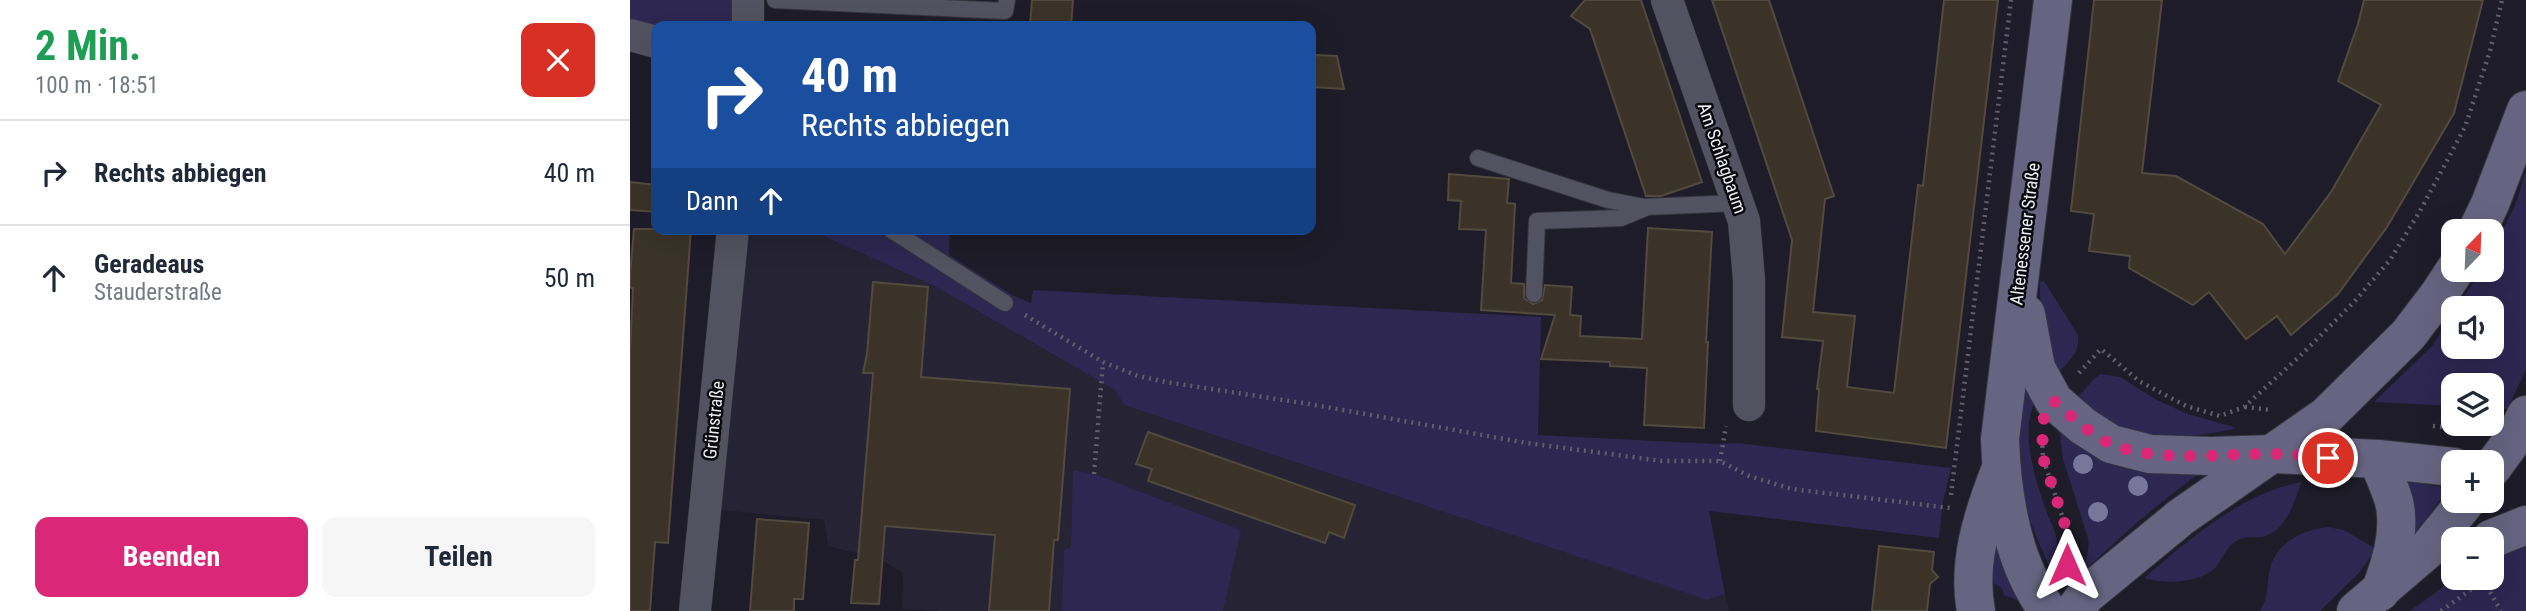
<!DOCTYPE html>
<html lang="de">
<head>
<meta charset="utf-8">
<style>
  :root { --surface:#fff; --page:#f6f6f7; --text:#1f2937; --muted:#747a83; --line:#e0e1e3; --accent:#db2777 }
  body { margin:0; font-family:"Roboto Condensed",sans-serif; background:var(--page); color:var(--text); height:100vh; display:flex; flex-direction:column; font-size:26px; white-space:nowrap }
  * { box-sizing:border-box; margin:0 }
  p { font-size:23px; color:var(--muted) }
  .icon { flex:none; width:38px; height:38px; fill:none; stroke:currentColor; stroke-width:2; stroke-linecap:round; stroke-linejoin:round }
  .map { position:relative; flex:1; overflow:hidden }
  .side { display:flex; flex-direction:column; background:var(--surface); width:630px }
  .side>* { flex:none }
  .top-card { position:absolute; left:21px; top:21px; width:665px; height:214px; border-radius:14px; box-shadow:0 7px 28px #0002; background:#1a4fa0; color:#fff; overflow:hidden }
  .needle { width:46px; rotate:23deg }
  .tools { position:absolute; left:1811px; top:219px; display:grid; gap:14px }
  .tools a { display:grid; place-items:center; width:63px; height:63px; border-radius:14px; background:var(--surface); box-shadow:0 7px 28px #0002; font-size:35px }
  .pin { position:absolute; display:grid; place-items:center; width:60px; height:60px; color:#fff; margin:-30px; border:4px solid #fff; border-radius:50%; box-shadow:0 2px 7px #0007 }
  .me { position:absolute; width:77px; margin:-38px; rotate:0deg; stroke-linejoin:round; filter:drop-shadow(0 0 5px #0008) }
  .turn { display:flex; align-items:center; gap:24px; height:147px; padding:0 35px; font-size:32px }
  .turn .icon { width:91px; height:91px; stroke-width:2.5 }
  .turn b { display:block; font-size:49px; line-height:60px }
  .then { display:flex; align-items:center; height:66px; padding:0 35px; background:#0003; gap:14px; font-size:26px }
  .round { display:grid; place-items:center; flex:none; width:74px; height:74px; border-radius:14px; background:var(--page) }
  .summary { display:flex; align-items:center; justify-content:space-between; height:119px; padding:0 35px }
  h1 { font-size:42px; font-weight:700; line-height:52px; color:#1e9e55 }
  .primary-button { display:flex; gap:14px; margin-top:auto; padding:14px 35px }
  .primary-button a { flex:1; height:80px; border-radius:14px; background:var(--accent); color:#fff; font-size:28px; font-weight:700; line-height:80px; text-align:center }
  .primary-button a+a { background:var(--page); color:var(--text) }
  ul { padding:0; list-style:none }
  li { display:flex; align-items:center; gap:21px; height:105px; padding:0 35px; border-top:2px solid var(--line) }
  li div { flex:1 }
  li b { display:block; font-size:26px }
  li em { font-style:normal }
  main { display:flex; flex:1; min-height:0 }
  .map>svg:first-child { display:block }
  .built { fill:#252334 }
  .green { fill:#2d2751 }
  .building { fill:#3b3328; stroke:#514a3e; stroke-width:2 }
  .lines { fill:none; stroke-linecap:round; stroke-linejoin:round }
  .lane-casing { stroke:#36353e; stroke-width:18 }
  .street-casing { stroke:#36353e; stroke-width:33 }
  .secondary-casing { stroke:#36353e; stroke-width:40 }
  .path { stroke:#605f6a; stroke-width:4.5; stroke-dasharray:2 5; stroke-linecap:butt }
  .lane { stroke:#535260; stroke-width:16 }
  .street { stroke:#535260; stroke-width:32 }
  .secondary { stroke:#666480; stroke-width:38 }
  .tree { fill:#79769c }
  .route { stroke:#db2777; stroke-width:12; stroke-dasharray:0 21.6 }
  .labels { text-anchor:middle; stroke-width:5; stroke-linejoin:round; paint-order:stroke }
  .street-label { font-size:18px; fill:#ededf5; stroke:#08070c }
</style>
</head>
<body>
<main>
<section class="side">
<div class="summary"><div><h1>2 Min.</h1><p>100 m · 18:51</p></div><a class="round" style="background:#d93025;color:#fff"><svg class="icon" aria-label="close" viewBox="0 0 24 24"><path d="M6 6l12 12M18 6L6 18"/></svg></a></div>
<ul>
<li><svg class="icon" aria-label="right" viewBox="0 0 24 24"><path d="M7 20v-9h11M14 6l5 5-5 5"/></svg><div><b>Rechts abbiegen</b></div><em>40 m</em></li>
<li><svg class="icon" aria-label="ahead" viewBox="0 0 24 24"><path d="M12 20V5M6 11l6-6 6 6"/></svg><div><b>Geradeaus</b><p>Stauderstraße</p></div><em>50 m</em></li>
</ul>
<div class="primary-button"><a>Beenden</a><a>Teilen</a></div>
</section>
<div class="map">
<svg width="1896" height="611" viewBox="0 0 1896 611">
  <rect width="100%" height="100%" fill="#1d1c28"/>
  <path class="built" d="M 111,229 L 178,229 L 306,287 L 485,390 L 494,405 L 1077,600 L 1095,594 L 1099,611 L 309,611 L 272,609 L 273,573 L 250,559 L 198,546 L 194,520 L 81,509 Z"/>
  <g class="green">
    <path d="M 0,0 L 113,0 L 112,26 L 26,26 L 0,31 Z"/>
    <path d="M 1896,170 L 1896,370 L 1877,409 L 1862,408 L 1862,385 L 1824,385 L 1823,406 L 1744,402 L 1802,346 L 1823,314 L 1824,346 L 1862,346 L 1862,308 L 1827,308 L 1851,270 L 1862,270 L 1862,249 L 1885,206 Z"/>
    <path d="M 178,229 L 320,229 L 319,255 L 382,295 L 401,303 L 403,290 L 911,317 L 908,435 L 1084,444 L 1107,443 L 1321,468 L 1313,502 L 1309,538 L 1079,511 L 1095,594 L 1077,600 L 494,405 L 485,390 L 306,287 Z"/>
    <path d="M 1414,281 L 1448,335 C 1450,353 1439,361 1428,373 C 1415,343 1409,315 1410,282 Z"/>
    <path d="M 1471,374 L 1490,377 L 1525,399 L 1555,413 L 1607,428 C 1563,439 1508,442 1468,416 C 1461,411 1454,404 1447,398 L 1464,379 Z"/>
    <path d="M 1392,386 L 1409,396 C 1387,424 1405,479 1416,510 C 1420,522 1428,533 1427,546 C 1427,553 1423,560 1419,566 C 1411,547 1402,529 1397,510 C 1385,472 1388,425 1392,386 Z"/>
    <path d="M 1428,418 L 1577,468 C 1529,502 1487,539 1445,580 C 1455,565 1460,555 1458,538 L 1433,459 Z"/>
    <path d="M 443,470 L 464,474 L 611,530 L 593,611 L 432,611 L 434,550 L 441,547 Z"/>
    <path d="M 1671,482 C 1665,502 1656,532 1632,537 C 1623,539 1613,535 1606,541 C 1596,547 1593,558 1586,567 C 1570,584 1535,584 1514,578 C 1560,539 1610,494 1671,482 Z"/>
    <path d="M 1779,482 L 1819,488 L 1775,547 L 1778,488 Z"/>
    <path d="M 1698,527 L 1714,530 L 1746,549 L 1729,573 L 1690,611 L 1630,611 C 1639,597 1636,585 1640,569 C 1645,543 1674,529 1698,527 Z"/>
    <path d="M 1364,534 L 1389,601 L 1374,595 L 1372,588 L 1360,581 Z"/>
    <path d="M 1896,537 L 1896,611 L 1780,611 L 1825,578 L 1862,578 L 1862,553 Z"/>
  </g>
  <g class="building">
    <path d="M 402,0 L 443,0 L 441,26 L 400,26 Z"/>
    <path d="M 955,0 L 1011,0 L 1072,182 L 1031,196 L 1016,196 L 960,29 L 941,16 Z"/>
    <path d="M 1082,0 L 1139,0 L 1204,196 L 1195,199 L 1183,312 L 1225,316 L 1217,387 L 1264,393 L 1288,185 L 1293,186 L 1314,0 L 1368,0 L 1316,448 L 1186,431 L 1189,389 L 1187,389 L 1193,341 L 1152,337 L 1162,240 Z"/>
    <path d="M 1464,0 L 1532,0 L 1512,173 L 1546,176 L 1633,224 L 1655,254 L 1701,192 L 1751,105 L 1708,81 L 1728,24 L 1734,0 L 1853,0 L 1824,113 L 1757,227 L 1708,294 L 1661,335 L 1647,316 L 1616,339 L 1579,292 L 1563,305 L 1499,268 L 1500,256 L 1459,251 L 1464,214 L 1441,211 Z"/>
    <path d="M 685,55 L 707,56 L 714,89 L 683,87 Z"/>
    <path d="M 819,174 L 879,179 L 877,203 L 885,204 L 881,283 L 894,284 L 894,298 L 903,304 L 912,300 L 915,285 L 942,287 L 940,315 L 951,316 L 950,336 L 1012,339 L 1018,228 L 1082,232 L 1076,342 L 1078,342 L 1074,428 L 1014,425 L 1017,368 L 980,366 L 980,362 L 911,359 L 925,315 L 851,310 L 856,230 L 829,229 L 831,201 L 818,200 Z"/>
    <path d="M 0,182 L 26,185 L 26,212 L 0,210 Z"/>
    <path d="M 4,229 L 61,229 L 38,543 L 25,542 L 20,611 L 0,611 L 0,351 L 3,288 L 0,288 L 0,275 Z"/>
    <path d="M 243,282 L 298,287 L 291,377 L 440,389 L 428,540 L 424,540 L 419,611 L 359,611 L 365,535 L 255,526 L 249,604 L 221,603 L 225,560 L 228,560 L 243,373 L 233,373 L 237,354 Z"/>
    <path d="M 518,432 L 725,505 L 714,538 L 699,532 L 695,543 L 518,481 L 522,469 L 506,464 Z"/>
    <path d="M 127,519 L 179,523 L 173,599 L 164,599 L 164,611 L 120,611 Z"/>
    <path d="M 1249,546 L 1304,552 L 1302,570 L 1308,577 L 1300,584 L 1297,611 L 1242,611 Z"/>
  </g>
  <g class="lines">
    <defs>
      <g id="lane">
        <path d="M 145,0 L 375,11 L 377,0"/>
        <path d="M 848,158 L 978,200 L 1014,207 L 1108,203"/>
        <path d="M 260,229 L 375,303"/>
        <path d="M 904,294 L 907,221 L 991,218 L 1015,208"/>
      </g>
      <g id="street">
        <path d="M 1037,0 L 1114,221 L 1119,280 L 1119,405"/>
        <path d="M 118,26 L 118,0"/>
        <path d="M 0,35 L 26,42"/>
        <path d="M 65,611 L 103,229"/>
      </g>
      <g id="secondary">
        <path d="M 1847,231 L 1860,204 L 1896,110"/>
        <path d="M 1396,314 L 1406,368 L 1424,401 L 1453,426 L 1481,444 L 1520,454 L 1581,456 L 1644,454 L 1748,459 L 1824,467"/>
        <path d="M 1748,459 C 1753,474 1762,491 1765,506 C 1770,536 1760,565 1750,592"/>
        <path d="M 1862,468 L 1887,434 L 1896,415"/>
        <path d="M 1861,539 L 1896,525"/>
        <path d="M 1346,611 C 1337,564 1352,517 1369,473"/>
        <path d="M 1418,611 C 1382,563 1372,497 1370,439 L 1423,0"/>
        <path d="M 1444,611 L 1456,595 L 1551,517 L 1696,416 L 1778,335 L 1810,293 L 1825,270"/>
        <path d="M 1726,611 L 1796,551 L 1837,500"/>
      </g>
    </defs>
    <use href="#lane" class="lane-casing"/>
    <use href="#street" class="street-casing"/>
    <use href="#secondary" class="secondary-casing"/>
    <g class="path">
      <path d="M 395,315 L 473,362 L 508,376 L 536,382 L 679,404 L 897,443 L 1032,461 L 1090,461 L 1119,476 L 1162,489 L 1320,508"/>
      <path d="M 1449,373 L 1471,349 L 1509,381 L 1556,406 L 1590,416 L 1614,407 L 1669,357 L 1724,302 L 1760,260 L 1790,211 L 1835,127 L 1860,51 L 1872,0"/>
      <path d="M 1615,407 L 1641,410"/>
      <path d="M 1803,426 L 1846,430"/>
      <path d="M 1412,439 L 1413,458 L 1440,540 L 1437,565"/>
      <path d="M 1090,461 L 1096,426"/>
      <path d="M 464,474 L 473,362"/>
      <path d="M 1321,495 L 1381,0"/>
      <path d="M 1853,580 L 1871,611"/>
      <path d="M 1811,611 L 1857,578"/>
    </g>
    <use href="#lane" class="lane"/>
    <use href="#street" class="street"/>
    <use href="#secondary" class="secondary"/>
  </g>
  <g class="tree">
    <circle cx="1453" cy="464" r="10"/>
    <circle cx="1508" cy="486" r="10"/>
    <circle cx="1468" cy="512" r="10"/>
  </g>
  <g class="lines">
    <path class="route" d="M 1437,565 L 1440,540 L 1413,458 L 1412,422 L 1424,401 C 1441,416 1458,433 1479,443 C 1523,464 1597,453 1644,454 C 1662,454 1680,456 1698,458"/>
  </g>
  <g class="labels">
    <g class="street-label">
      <text transform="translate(1092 158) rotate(71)" y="6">Am Schlagbaum</text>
      <text transform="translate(1395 234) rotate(-83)" y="6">Altenessener Straße</text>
      <text transform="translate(84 420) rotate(-84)" y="6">Grünstraße</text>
    </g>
  </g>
</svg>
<div class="tools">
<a><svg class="needle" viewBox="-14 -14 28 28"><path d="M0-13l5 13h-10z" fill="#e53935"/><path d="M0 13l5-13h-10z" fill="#747a83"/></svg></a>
<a><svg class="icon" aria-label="sound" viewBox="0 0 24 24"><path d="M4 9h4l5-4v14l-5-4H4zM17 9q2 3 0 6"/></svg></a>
<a><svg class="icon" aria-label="layers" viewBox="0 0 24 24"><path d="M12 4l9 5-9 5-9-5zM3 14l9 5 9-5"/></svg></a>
<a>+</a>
<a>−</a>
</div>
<div class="pin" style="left:1698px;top:458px;background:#d93025"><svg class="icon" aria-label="arrive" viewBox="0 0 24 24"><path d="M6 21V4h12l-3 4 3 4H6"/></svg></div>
<svg class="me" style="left:1437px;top:565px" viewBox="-20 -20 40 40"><path d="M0-17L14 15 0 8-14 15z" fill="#db2777" stroke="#fff" stroke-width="4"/></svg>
<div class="top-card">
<div class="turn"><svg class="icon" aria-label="right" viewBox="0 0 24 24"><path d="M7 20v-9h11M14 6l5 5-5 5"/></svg><div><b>40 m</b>Rechts abbiegen</div></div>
<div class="then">Dann<svg class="icon" aria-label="ahead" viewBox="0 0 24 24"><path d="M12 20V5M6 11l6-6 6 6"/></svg></div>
</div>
</div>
</main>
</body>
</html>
